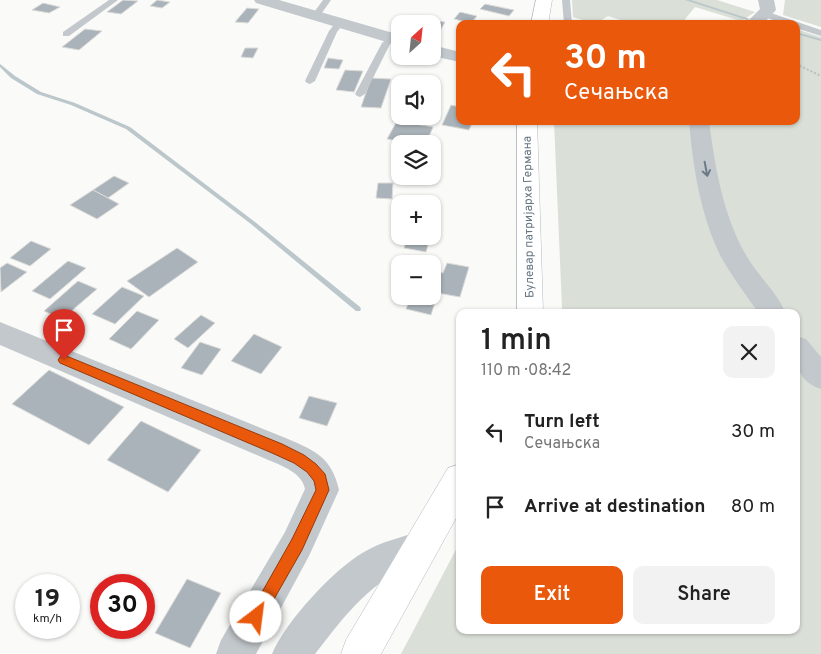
<!DOCTYPE html>
<html lang="en">
<head>
<meta charset="utf-8">
<style>
  :root { --surface:#fff; --page:#f2f2f2; --text:#222; --muted:#767676; --accent:#ea580c }
  body { margin:0; font-family:Overpass,sans-serif; background:var(--page); color:var(--text); height:100vh; display:flex; flex-direction:column; font-size:19px; white-space:nowrap }
  * { box-sizing:border-box; margin:0 }
  p { font-size:16px; color:var(--muted) }
  .icon { flex:none; width:28px; height:28px; fill:none; stroke:currentColor; stroke-width:2; stroke-linecap:round; stroke-linejoin:round }
  .map { position:relative; flex:1; overflow:hidden }
  .panel { position:absolute; left:456px; top:309px; width:344px; height:325px; display:flex; flex-direction:column; background:var(--surface); border-radius:10px; box-shadow:0 1px 4px #0004 }
  .panel>* { flex:none }
  .hud { position:absolute; left:456px; top:20px; width:344px; height:105px; border-radius:10px; box-shadow:0 1px 4px #0004; background:#ea580c; color:#fff; overflow:hidden }
  .needle { width:32px; rotate:27deg }
  .fabs { position:absolute; left:391px; top:15px; display:grid; gap:10px }
  .fabs a { display:grid; place-items:center; width:50px; height:50px; border-radius:10px; background:var(--surface); box-shadow:0 1px 4px #0004; font-size:25px }
  .speed { position:absolute; left:15px; top:574px; display:flex; gap:10px; font-size:25px; font-weight:700; text-align:center }
  .speed>* { display:grid; place-content:center; width:65px; height:65px; border-radius:50%; background:var(--surface); box-shadow:0 1px 4px #0004; line-height:1 }
  .speed small { font-size:12px; font-weight:400 }
  .speed .limit { border:8px solid #d22; background:#fff; color:#111 }
  .pin { position:absolute; display:grid; place-items:center; width:42px; height:42px; color:#fff; margin:-51px -21px; border-radius:50% 50% 50% 0; rotate:-45deg; box-shadow:0 0 5px #0007 }
  .pin .icon { rotate:45deg }
  .me { position:absolute; width:55px; margin:-28px; rotate:30deg; stroke-linejoin:round; filter:drop-shadow(0 0 4px #0008) }
  .turn { display:flex; align-items:center; gap:18px; height:105px; padding:0 25px; font-size:22px }
  .turn .icon { width:65px; height:65px; stroke-width:2.5 }
  .turn b { display:block; font-size:35px; line-height:42px }
  .round { display:grid; place-items:center; flex:none; width:52px; height:52px; border-radius:10px; background:var(--page) }
  .overview { display:flex; align-items:center; justify-content:space-between; height:85px; padding:0 25px }
  h1 { font-size:30px; font-weight:600; line-height:38px }
  .cta { display:flex; gap:10px; margin-top:auto; padding:10px 25px }
  .cta a { flex:1; height:58px; border-radius:10px; background:var(--accent); color:#fff; font-size:20px; font-weight:600; line-height:58px; text-align:center }
  .cta a+a { background:var(--page); color:var(--text) }
  ul { padding:0; list-style:none }
  li { display:flex; align-items:center; gap:15px; height:75px; padding:0 25px }
  li div { flex:1 }
  li b { display:block; font-size:19px }
  li em { font-style:normal }
  .map>svg:first-child { display:block }
  .green { fill:#dadfd7 }
  .lines { fill:none; stroke-linecap:round; stroke-linejoin:round }
  .stream { fill:#bbc7cb; fill-rule:evenodd }
  .building { fill:#aab3b9; stroke:#dcdcda }
  .secondary-casing { stroke:#b3babf; stroke-width:1 }
  .path { stroke:#bbbfc2; stroke-width:2; stroke-dasharray:2 2; stroke-linecap:butt }
  .service { fill:#c3c8cc; fill-rule:evenodd }
  .minor { fill:#c3c8cc; fill-rule:evenodd }
  .tertiary { fill:#c3c8cc; fill-rule:evenodd }
  .secondary { fill:#fff; fill-rule:evenodd }
  .oneway { stroke:#6a7a87 }
  .route { fill:#ea580c; stroke:#983908 }
  .labels { text-anchor:middle; stroke-width:5; stroke-linejoin:round; paint-order:stroke }
  .street-label { font-size:12px; fill:#657683; stroke:#fff }
</style>
</head>
<body>
<div class="map">
<svg width="821" height="654" viewBox="0 0 821 654">
  <rect width="100%" height="100%" fill="#fafaf8"/>
  <g class="green">
    <path d="M 572,0 L 717,0 L 755,12 L 741,21 L 695,7 L 681,24 L 633,24 L 608,16 L 595,24 L 573,17 Z"/>
    <path d="M 785,0 L 821,0 L 821,27 L 783,15 Z"/>
    <path d="M 796,29 L 821,37 L 821,654 L 401,654 L 460,542 L 460,630 L 796,630 L 796,312 L 560,312 L 562,308 L 554,121 L 796,121 Z"/>
  </g>
  <g class="lines">
    <g class="stream">
      <path d="M 685,0 L 691,0 L 750,19 L 747,20 Z"/>
      <path d="M 796,32 L 821,39 L 821,41 L 796,34 Z"/>
      <path d="M 0,64 L 15,76 L 41,92 L 75,103 L 130,127 L 255,222 L 360,307 L 361,309 L 360,311 L 356,311 L 251,224 L 126,129 L 71,105 L 37,94 L 11,78 L 0,67 Z"/>
    </g>
  </g>
  <g class="building">
    <path d="M 123,0 L 138,1 L 121,14 L 107,12 Z"/>
    <path d="M 157,0 L 170,2 L 162,8 L 150,6 Z"/>
    <path d="M 43,3 L 60,7 L 49,13 L 32,10 Z"/>
    <path d="M 485,4 L 514,10 L 509,16 L 480,9 Z"/>
    <path d="M 247,8 L 259,9 L 248,23 L 235,22 Z"/>
    <path d="M 460,12 L 477,16 L 471,23 L 454,19 Z"/>
    <path d="M 430,20 L 445,22 L 437,36 L 432,35 L 432,24 L 428,24 Z"/>
    <path d="M 85,29 L 102,31 L 79,50 L 62,47 Z"/>
    <path d="M 245,48 L 258,48 L 253,58 L 241,57 Z"/>
    <path d="M 328,58 L 343,60 L 339,69 L 324,68 Z"/>
    <path d="M 345,70 L 363,71 L 354,92 L 336,90 Z"/>
    <path d="M 371,78 L 391,79 L 381,108 L 361,107 Z"/>
    <path d="M 451,105 L 460,107 L 460,121 L 473,121 L 469,130 L 442,125 Z"/>
    <path d="M 397,121 L 433,127 L 426,144 L 412,144 L 387,139 Z"/>
    <path d="M 114,176 L 129,183 L 108,198 L 93,190 Z"/>
    <path d="M 378,183 L 393,183 L 392,199 L 376,198 Z"/>
    <path d="M 93,190 L 108,198 L 119,204 L 97,219 L 70,205 Z"/>
    <path d="M 408,236 L 430,238 L 426,252 L 404,248 Z"/>
    <path d="M 31,241 L 51,249 L 30,266 L 10,258 Z"/>
    <path d="M 177,248 L 198,262 L 149,297 L 127,281 Z"/>
    <path d="M 68,261 L 86,268 L 50,299 L 32,291 Z"/>
    <path d="M 7,263 L 27,272 L 1,292 L 0,268 Z"/>
    <path d="M 447,263 L 469,267 L 460,297 L 432,292 L 432,271 L 443,273 Z"/>
    <path d="M 78,281 L 97,289 L 62,319 L 44,311 Z"/>
    <path d="M 122,287 L 144,296 L 115,324 L 92,314 Z"/>
    <path d="M 411,296 L 436,299 L 431,315 L 406,309 Z"/>
    <path d="M 137,311 L 159,320 L 131,349 L 109,339 Z"/>
    <path d="M 201,315 L 215,323 L 188,348 L 174,339 Z"/>
    <path d="M 254,334 L 282,347 L 261,374 L 231,361 Z"/>
    <path d="M 200,342 L 221,349 L 202,375 L 181,368 Z"/>
    <path d="M 49,370 L 124,407 L 89,445 L 12,404 Z"/>
    <path d="M 309,396 L 337,403 L 327,426 L 299,418 Z"/>
    <path d="M 141,421 L 201,450 L 168,492 L 107,460 Z"/>
    <path d="M 187,579 L 221,593 L 190,648 L 155,633 Z"/>
  </g>
  <g class="lines">
    <defs>
      <g id="secondary">
        <path d="M 536,0 L 552,0 L 548,24 L 531,24 Z"/>
        <path d="M 517,121 L 537,121 L 543,312 L 517,312 Z"/>
        <path d="M 460,464 L 460,511 L 381,654 L 341,654 L 346,640 L 448,468 Z"/>
      </g>
    </defs>
    <use href="#secondary" class="secondary-casing"/>
    <path class="path" d="M 796,64 L 821,76"/>
    <g class="service">
      <path d="M 109,0 L 118,0 L 69,36 L 63,36 L 63,32 Z"/>
      <path d="M 323,0 L 331,0 L 319,17 L 313,17 L 312,15 Z"/>
      <path d="M 562,0 L 570,0 L 572,24 L 564,24 Z"/>
      <path d="M 762,12 L 768,12 L 821,30 L 821,36 L 796,28 L 796,24 L 784,24 L 762,16 Z"/>
      <path d="M 337,21 L 344,23 L 337,32 L 315,81 L 310,84 L 307,83 L 305,81 L 329,31 Z"/>
      <path d="M 392,35 L 396,38 L 390,44 L 365,94 L 360,97 L 357,96 L 355,94 L 382,43 Z"/>
    </g>
    <g class="minor">
      <path d="M 254,0 L 279,0 L 400,35 L 400,46 L 256,3 Z"/>
      <path d="M 758,0 L 774,0 L 776,10 L 763,24 L 745,24 L 760,9 Z"/>
      <path d="M 432,45 L 460,52 L 460,62 L 432,56 Z"/>
      <path d="M 689,121 L 709,121 C 715,167 723,215 746,255 C 757,275 777,292 785,312 L 758,312 C 745,294 731,275 720,255 C 700,213 693,167 689,121 Z"/>
      <path d="M 0,322 L 288,439 C 316,451 332,458 339,490 L 309,556 L 256,654 L 216,654 L 221,640 L 285,532 L 305,489 C 302,472 280,465 266,459 L 0,345 Z"/>
      <path d="M 796,336 L 806,339 L 821,357 L 821,389 C 794,380 796,360 796,336 Z"/>
    </g>
    <path class="tertiary" d="M 419,532 L 431,537 L 437,549 L 431,561 C 419,566 406,568 395,574 C 362,591 337,626 315,654 L 272,654 C 285,622 334,569 364,552 C 381,542 401,537 419,532 Z"/>
    <use href="#secondary" class="secondary"/>
  </g>
  <defs><path id="oneway-shaft" d="M-6 0H5M1.5-3L5.5 0L1.5 3" fill="none" stroke-width="1.6" stroke-linecap="round" stroke-linejoin="round" transform="scale(1.25)"/></defs>
  <use class="oneway" href="#oneway-shaft" transform="translate(706 169) rotate(79)"/>
  <path class="route" d="M 64,355 L 282,444 L 304,455 L 316,464 L 325,474 L 329,490 L 302,550 L 261,622 L 256,625 L 250,622 L 248,617 L 292,539 L 316,490 L 314,481 L 307,472 L 294,463 L 272,453 L 60,363 L 58,360 L 60,357 Z"/>
  <g class="labels">
    <g class="street-label">
      <text transform="translate(528 217) rotate(-91)" y="4">Булевар патријарха Германа</text>
    </g>
  </g>
</svg>
<div class="fabs">
<a><svg class="needle" viewBox="-14 -14 28 28"><path d="M0-13l5 13h-10z" fill="#e53935"/><path d="M0 13l5-13h-10z" fill="#767676"/></svg></a>
<a><svg class="icon" aria-label="sound" viewBox="0 0 24 24"><path d="M4 9h4l5-4v14l-5-4H4zM17 9q2 3 0 6"/></svg></a>
<a><svg class="icon" aria-label="layers" viewBox="0 0 24 24"><path d="M12 4l9 5-9 5-9-5zM3 14l9 5 9-5"/></svg></a>
<a>+</a>
<a>−</a>
</div>
<div class="speed"><div>19<small>km/h</small></div><div class="limit">30</div></div>
<div class="pin" style="left:64px;top:360px;background:#d93025"><svg class="icon" aria-label="arrive" viewBox="0 0 24 24"><path d="M6 21V4h12l-3 4 3 4H6"/></svg></div>
<svg class="me" style="left:256px;top:617px" viewBox="-20 -20 40 40"><circle r="19" fill="#fff"/><path d="M0-13L10 11 0 6-10 11z" fill="#ea580c"/></svg>
<div class="hud">
<div class="turn"><svg class="icon" aria-label="left" viewBox="0 0 24 24"><path d="M17 20v-9H6M10 6l-5 5 5 5"/></svg><div><b>30 m</b>Сечањска</div></div>
</div>
<section class="panel">
<div class="overview"><div><h1>1 min</h1><p>110 m · 08:42</p></div><a class="round"><svg class="icon" aria-label="close" viewBox="0 0 24 24"><path d="M6 6l12 12M18 6L6 18"/></svg></a></div>
<ul>
<li><svg class="icon" aria-label="left" viewBox="0 0 24 24"><path d="M17 20v-9H6M10 6l-5 5 5 5"/></svg><div><b>Turn left</b><p>Сечањска</p></div><em>30 m</em></li>
<li><svg class="icon" aria-label="arrive" viewBox="0 0 24 24"><path d="M6 21V4h12l-3 4 3 4H6"/></svg><div><b>Arrive at destination</b></div><em>80 m</em></li>
</ul>
<div class="cta"><a>Exit</a><a>Share</a></div>
</section>
</div>
</body>
</html>
